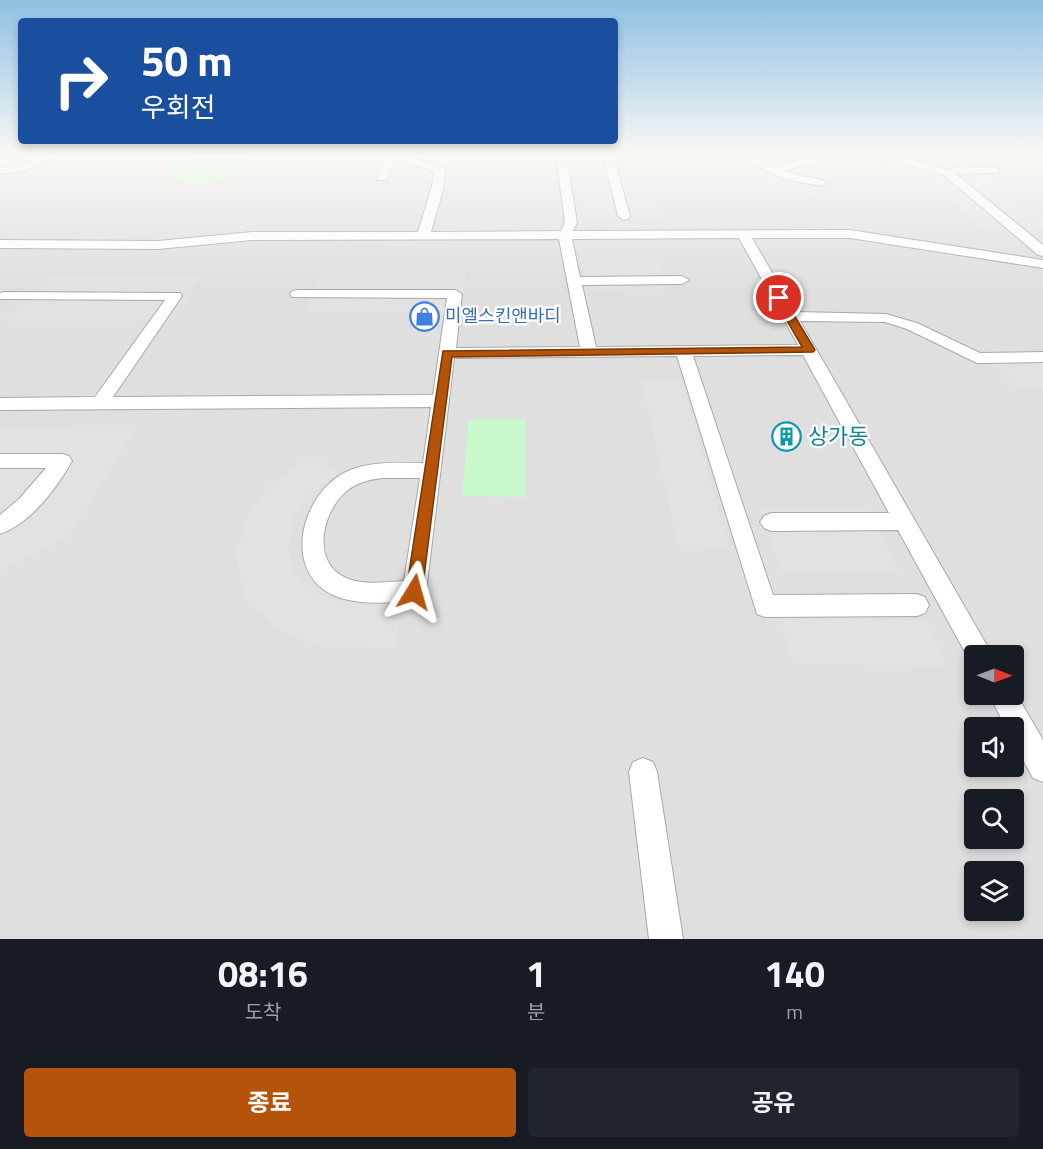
<!DOCTYPE html>
<html lang="ko">
<head>
<meta charset="utf-8">
<style>
  :root { --surface:#171b24; --page:#20242c; --text:#f1f3f6; --muted:#9ea1a6; --accent:#b45309 }
  body { margin:0; font-family:"Titillium Web","Noto Sans KR",sans-serif; background:var(--page); color:var(--text); height:100vh; display:flex; flex-direction:column; font-size:22px; white-space:nowrap }
  * { box-sizing:border-box; margin:0 }
  p { font-size:20px; color:var(--muted) }
  .icon { flex:none; width:33px; height:33px; fill:none; stroke:currentColor; stroke-width:2; stroke-linecap:round; stroke-linejoin:round }
  .map { position:relative; height:939px; overflow:hidden }
  .sheet { display:flex; flex-direction:column; background:var(--surface); flex:1 }
  .sheet>* { flex:none }
  .banner { position:absolute; left:18px; top:18px; width:600px; height:126px; border-radius:6px; box-shadow:0 3px 9px #0003; background:#1a4fa0; color:#fff; overflow:hidden }
  .needle { width:39px; rotate:91deg }
  .tools { position:absolute; left:964px; top:645px; display:grid; gap:12px }
  .tools a { display:grid; place-items:center; width:60px; height:60px; border-radius:6px; background:var(--surface); box-shadow:0 3px 9px #0003; font-size:30px }
  .pin { position:absolute; display:grid; place-items:center; width:51px; height:51px; color:#fff; margin:-26px; border:3px solid #fff; border-radius:50%; box-shadow:0 2px 6px #0007 }
  .me { position:absolute; width:66px; margin:-33px; rotate:8deg; stroke-linejoin:round; filter:drop-shadow(0 0 4px #0008) }
  .turn { display:flex; align-items:center; gap:21px; height:126px; padding:0 24px; font-size:27px }
  .turn .icon { width:78px; height:78px; stroke-width:2.5 }
  .turn b { display:block; font-size:42px; line-height:51px }
  .eta { display:flex; justify-content:space-evenly; align-items:center; height:102px; text-align:center }
  .eta b { font-size:36px; font-weight:700; line-height:42px }
  .primary-button { display:flex; gap:12px; margin-top:auto; padding:12px 24px }
  .primary-button a { flex:1; height:69px; border-radius:6px; background:var(--accent); color:#fff; font-size:24px; font-weight:700; line-height:69px; text-align:center }
  .primary-button a+a { background:var(--page); color:var(--text) }
  .map>svg:first-child { display:block }
  .residential { fill:#e0dfdf; fill-rule:evenodd }
  .park { fill:#c8facc }
  .parking { fill:#e2e2e2 }
  .lines { fill:none; stroke-linecap:round; stroke-linejoin:round }
  .service-casing { stroke:#a9a9a9; stroke-width:2 }
  .service { fill:#fff; fill-rule:evenodd }
  .route { fill:#b45309; stroke:#753606; stroke-width:1.5 }
  .labels { text-anchor:middle; stroke-width:4.5; stroke-linejoin:round; paint-order:stroke }
  .far-shop-label { font-size:18px; fill:#366cbe; stroke:#fff; text-anchor:start }
  .culture-label { font-size:22px; fill:#0d838f; stroke:#fff; text-anchor:start }
</style>
</head>
<body>
<div class="map">
<svg width="1043" height="939" viewBox="0 0 1043 939">
  <rect width="100%" height="100%" fill="#f2efe9"/>
  <path class="residential" d="M 0,155 L 1043,155 L 1043,939 L 0,939 ZM 975,656 L 1014,656 L 1014,694 L 975,694 ZM 975,728 L 1014,728 L 1014,766 L 975,766 ZM 975,800 L 1014,800 L 1014,838 L 975,838 ZM 975,872 L 1014,872 L 1014,910 L 975,910 Z"/>
  <g class="park">
    <path d="M 190,155 L 248,155 L 252,160 L 251,165 C 232,181 187,192 167,174 C 168,162 180,159 190,155 Z"/>
    <path d="M 469,419 L 526,419 L 526,497 L 462,496 Z"/>
  </g>
  <g class="parking">
    <path d="M 0,155 L 85,155 L 44,174 L 1,184 Z"/>
    <path d="M 363,155 L 420,155 L 412,180 L 351,180 Z"/>
    <path d="M 529,155 L 554,155 L 557,180 L 531,180 Z"/>
    <path d="M 575,155 L 639,155 L 664,218 L 588,219 Z"/>
    <path d="M 709,155 L 731,155 L 735,162 L 753,173 L 773,179 L 818,187 L 820,197 L 769,188 L 735,177 L 714,163 Z"/>
    <path d="M 927,179 L 991,179 L 1043,218 L 1043,230 L 985,230 Z"/>
    <path d="M 659,259 L 669,289 L 587,290 L 581,260 Z"/>
    <path d="M 321,272 L 466,272 L 461,312 L 305,312 Z"/>
    <path d="M 50,275 L 204,275 L 172,321 L 3,321 Z"/>
    <path d="M 991,362 L 1043,362 L 1043,390 L 1016,390 Z"/>
    <path d="M 642,381 L 682,381 L 730,550 L 679,551 Z"/>
    <path d="M 138,425 L 68,538 L 0,571 L 0,426 Z"/>
    <path d="M 312,454 L 337,474 L 307,497 L 294,515 L 288,549 L 294,573 L 306,589 L 337,601 L 402,601 L 396,648 L 324,647 L 279,631 L 246,601 L 236,555 L 249,511 L 273,482 Z"/>
    <path d="M 760,509 L 867,509 L 900,573 L 782,573 Z"/>
    <path d="M 780,619 L 926,620 L 948,666 L 794,664 Z"/>
  </g>
  <g class="lines">
    <defs>
      <g id="service">
        <path d="M 46,155 L 60,155 L 27,170 L 0,174 L 0,168 L 21,165 Z"/>
        <path d="M 386,155 L 404,155 L 445,169 L 444,186 L 431,232 L 561,231 L 565,222 L 556,155 L 566,155 L 577,222 L 573,231 L 850,230 L 1043,260 L 1043,268 L 850,238 L 752,238 L 795,312 L 886,314 L 917,323 L 980,353 L 1043,352 L 1043,362 L 977,363 L 907,329 L 885,322 L 800,321 L 993,656 L 975,656 L 975,666 L 972,665 L 898,530 L 771,531 L 764,528 L 760,522 L 764,516 L 771,513 L 889,513 L 803,355 L 693,356 L 773,595 L 917,594 L 925,597 L 929,605 L 925,613 L 917,616 L 765,617 L 757,614 L 677,356 L 454,358 L 426,592 L 422,599 L 414,602 C 387,602 358,606 333,595 C 281,570 302,493 346,472 C 369,461 397,463 423,463 L 431,407 L 0,410 L 0,398 L 95,397 L 165,300 L 0,299 L 0,293 L 4,292 L 180,293 L 182,296 L 113,397 L 433,395 L 447,298 L 292,297 L 290,294 L 292,291 L 297,290 L 455,290 L 462,294 L 456,348 L 580,347 L 559,239 L 252,240 L 158,249 L 0,248 L 0,240 L 158,241 L 252,232 L 418,232 L 432,186 L 434,171 L 395,159 L 386,180 L 378,180 L 377,178 ZM 739,238 L 798,345 L 596,347 L 582,285 L 682,284 L 689,280 L 682,276 L 580,277 L 572,239 ZM 382,478 L 420,478 L 404,581 C 386,582 361,586 344,577 C 311,561 322,510 348,490 C 358,482 369,480 382,478 Z"/>
        <path d="M 603,155 L 613,155 L 630,216 L 628,219 L 624,220 L 618,216 Z"/>
        <path d="M 748,155 L 758,155 L 774,167 L 825,155 L 825,159 L 783,171 L 825,181 L 826,183 L 821,186 C 795,181 765,178 748,155 Z"/>
        <path d="M 866,155 L 892,155 L 948,170 L 958,167 L 999,168 L 999,172 L 995,173 L 956,174 L 1043,245 L 1043,256 L 1038,255 L 944,175 L 888,160 L 866,159 Z"/>
        <path d="M 0,454 L 62,454 L 69,456 L 72,461 C 56,489 31,523 0,534 L 0,515 L 19,499 L 46,468 L 0,468 Z"/>
        <path d="M 1014,690 L 1043,740 L 1043,782 L 1033,778 L 1014,743 L 1014,728 L 1006,728 L 989,694 L 1014,694 Z"/>
        <path d="M 643,758 L 653,762 L 657,772 L 683,939 L 649,939 L 629,772 L 633,762 Z"/>
      </g>
    </defs>
    <use href="#service" class="service-casing"/>
    <use href="#service" class="service"/>
  </g>
  <linearGradient id="sky" x2="0" y2="1"><stop stop-color="#8fc0e4"/><stop offset="0.54" stop-color="#f9f8f5"/><stop offset="1" stop-color="#f9f8f5" stop-opacity="0"/></linearGradient>
  <rect width="1043" height="286" fill="url(#sky)"/>
  <path class="route" d="M 779,295 L 784,298 L 815,350 L 813,352 L 452,357 L 422,592 L 420,597 L 414,599 L 408,597 L 406,592 L 443,351 L 802,347 L 774,298 Z"/>
  <defs>
    <symbol id="shop-ring" viewBox="-11 -11 22 22"><circle r="9.5" fill="#fff" stroke="#3f7fe0" stroke-width="1.5"/><path d="M-5-2.5h2.3a2.7 3.5 0 0 1 5.4 0H5L5.5 6h-11ZM-1.5-2.5h3a1.5 2.3 0 0 0-3 0Z" fill="#3f7fe0"/></symbol>
    <symbol id="building-ring" viewBox="-11 -11 22 22"><circle r="9.5" fill="#fff" stroke="#0f9aa8" stroke-width="1.5"/><path d="M-4-6H4V6H1V3H-1V6H-4ZM-2.5-4.3h1.7v1.8h-1.7ZM.8-4.3h1.7v1.8H.8ZM-2.5-1h1.7V.8h-1.7ZM.8-1h1.7V.8H.8Z" fill="#0f9aa8"/></symbol>
  </defs>
  <g fill-rule="evenodd">
    <use href="#shop-ring" x="408" y="300" width="33" height="33"/>
    <use href="#building-ring" x="770" y="420" width="33" height="33"/>
  </g>
  <g class="labels">
    <g class="far-shop-label">
      <text x="445" y="322">미엘스킨앤바디</text>
    </g>
    <g class="culture-label">
      <text x="808" y="444">상가동</text>
    </g>
  </g>
</svg>
<div class="tools">
<a><svg class="needle" viewBox="-14 -14 28 28"><path d="M0-13l5 13h-10z" fill="#e53935"/><path d="M0 13l5-13h-10z" fill="#9ea1a6"/></svg></a>
<a><svg class="icon" aria-label="sound" viewBox="0 0 24 24"><path d="M4 9h4l5-4v14l-5-4H4zM17 9q2 3 0 6"/></svg></a>
<a><svg class="icon" aria-label="search" viewBox="0 0 24 24"><circle cx="10" cy="10" r="6"/><path d="M15 15l6 6"/></svg></a>
<a><svg class="icon" aria-label="layers" viewBox="0 0 24 24"><path d="M12 4l9 5-9 5-9-5zM3 14l9 5 9-5"/></svg></a>
</div>
<div class="pin" style="left:779px;top:298px;background:#d93025"><svg class="icon" aria-label="arrive" viewBox="0 0 24 24"><path d="M6 21V4h12l-3 4 3 4H6"/></svg></div>
<svg class="me" style="left:414px;top:592px" viewBox="-20 -20 40 40"><path d="M0-17L14 15 0 8-14 15z" fill="#b45309" stroke="#fff" stroke-width="4"/></svg>
<div class="banner">
<div class="turn"><svg class="icon" aria-label="right" viewBox="0 0 24 24"><path d="M7 20v-9h11M14 6l5 5-5 5"/></svg><div><b>50 m</b>우회전</div></div>
</div>
</div>
<section class="sheet">
<div class="eta">
<div><b>08:16</b><p>도착</p></div>
<div><b>1</b><p>분</p></div>
<div><b>140</b><p>m</p></div>
</div>
<div class="primary-button"><a>종료</a><a>공유</a></div>
</section>
</body>
</html>
